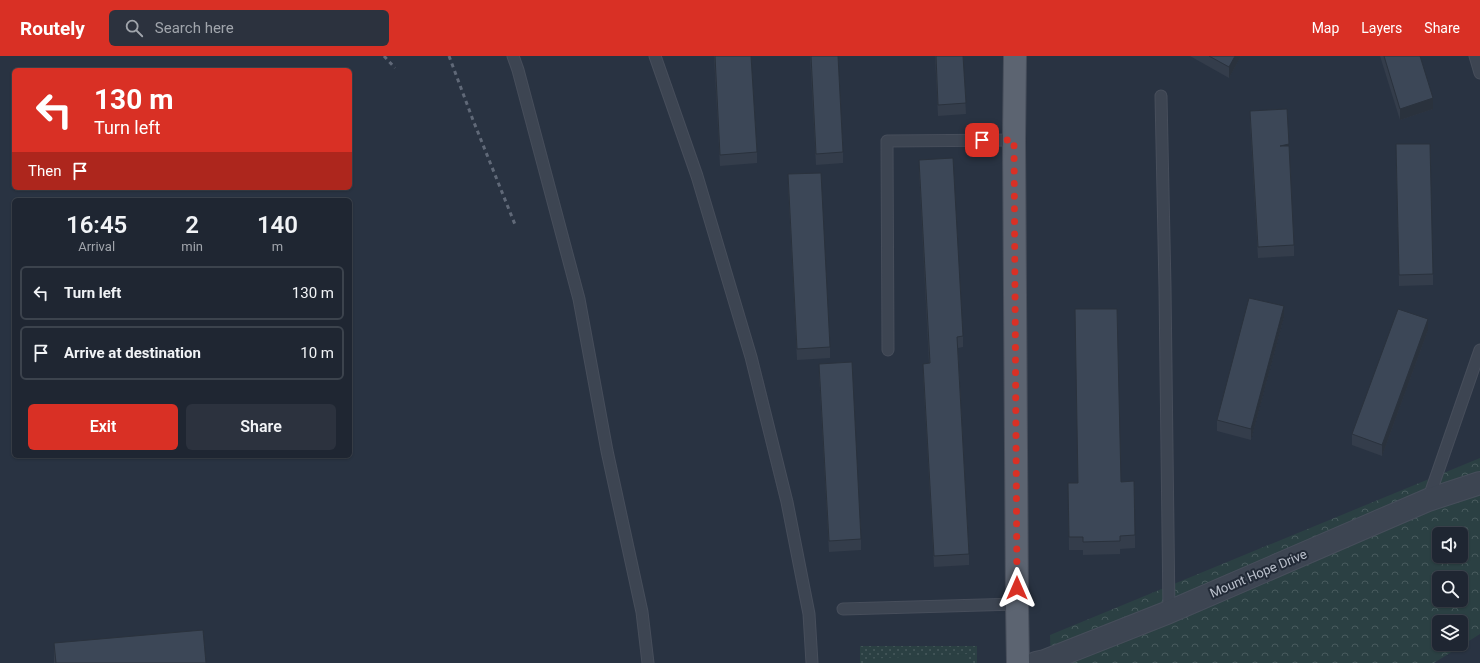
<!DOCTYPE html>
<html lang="en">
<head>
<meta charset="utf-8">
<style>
  :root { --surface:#1f2632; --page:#2c323e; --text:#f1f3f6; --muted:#a1a5ac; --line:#3c434d; --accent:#d93025 }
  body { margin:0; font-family:Roboto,sans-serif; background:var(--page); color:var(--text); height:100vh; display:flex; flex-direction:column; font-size:15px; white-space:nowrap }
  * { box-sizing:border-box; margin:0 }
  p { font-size:13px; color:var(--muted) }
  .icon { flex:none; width:22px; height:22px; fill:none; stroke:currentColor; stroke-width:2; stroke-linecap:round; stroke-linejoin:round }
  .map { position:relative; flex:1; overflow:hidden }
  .sheet { position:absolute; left:12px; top:142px; width:340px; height:260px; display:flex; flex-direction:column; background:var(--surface); border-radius:6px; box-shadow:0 1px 3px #0004,0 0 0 1px var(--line) }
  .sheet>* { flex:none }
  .guide { position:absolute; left:12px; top:12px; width:340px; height:122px; border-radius:6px; box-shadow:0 1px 3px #0004,0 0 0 1px var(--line); background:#d93025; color:#fff; overflow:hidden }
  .tools { position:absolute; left:1432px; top:471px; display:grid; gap:8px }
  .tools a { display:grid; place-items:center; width:36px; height:36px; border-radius:6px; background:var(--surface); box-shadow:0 1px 3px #0004,0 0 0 1px var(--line); font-size:20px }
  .pin { position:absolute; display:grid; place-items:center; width:34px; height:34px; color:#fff; margin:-17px; border-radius:8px; box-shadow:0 2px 6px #0006 }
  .me { position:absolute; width:44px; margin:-22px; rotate:0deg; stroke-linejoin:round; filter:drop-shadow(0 0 3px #0008) }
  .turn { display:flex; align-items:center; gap:14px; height:84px; padding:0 16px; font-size:18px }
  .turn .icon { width:52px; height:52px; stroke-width:2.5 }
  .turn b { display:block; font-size:28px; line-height:34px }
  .then { display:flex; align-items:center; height:38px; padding:0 16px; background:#0003; gap:8px; font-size:15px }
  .eta { display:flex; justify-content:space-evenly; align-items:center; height:68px; text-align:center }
  .eta b { font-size:24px; font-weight:600; line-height:28px }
  .action { display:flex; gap:8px; margin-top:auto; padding:8px 16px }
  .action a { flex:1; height:46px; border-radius:6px; background:var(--accent); color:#fff; font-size:16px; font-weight:600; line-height:46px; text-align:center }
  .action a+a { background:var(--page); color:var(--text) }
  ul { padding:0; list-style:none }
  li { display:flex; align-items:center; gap:12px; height:54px; margin:0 8px 6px; padding:0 8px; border:2px solid var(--line); border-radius:6px }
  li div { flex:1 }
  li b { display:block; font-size:15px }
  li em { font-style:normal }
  header { display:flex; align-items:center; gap:24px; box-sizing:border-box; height:56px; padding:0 20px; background:var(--accent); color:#fff }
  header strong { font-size:19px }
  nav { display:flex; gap:22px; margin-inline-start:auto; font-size:14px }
  .search { width:280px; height:36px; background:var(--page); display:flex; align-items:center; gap:10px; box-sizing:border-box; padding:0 14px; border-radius:6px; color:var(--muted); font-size:15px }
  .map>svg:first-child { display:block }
  .forest { fill:url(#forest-crowns); fill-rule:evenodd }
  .park { fill:url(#park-dots) }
  .pitch { fill:#2b4043 }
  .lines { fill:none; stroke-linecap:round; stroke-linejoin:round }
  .lane-casing { stroke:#474e5b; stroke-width:13 }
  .street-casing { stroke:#474e5b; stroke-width:24 }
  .primary-casing { stroke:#474e5b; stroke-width:24 }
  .lane { stroke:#3d4552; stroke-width:11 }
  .street { stroke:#3d4552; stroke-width:22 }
  .primary { stroke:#5c6471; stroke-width:22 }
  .rail { stroke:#606978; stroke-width:3; stroke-dasharray:4 4; stroke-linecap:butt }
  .wall { fill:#343d4b }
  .shaded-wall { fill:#2a323d }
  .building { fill:#3c4757; stroke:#2a323d }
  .route { stroke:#d93025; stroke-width:7; stroke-dasharray:0 12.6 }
  .labels { text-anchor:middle; stroke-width:4; stroke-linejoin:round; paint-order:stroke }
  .street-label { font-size:13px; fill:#bbc1cc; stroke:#222a37 }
</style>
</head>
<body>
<header>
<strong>Routely</strong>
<div class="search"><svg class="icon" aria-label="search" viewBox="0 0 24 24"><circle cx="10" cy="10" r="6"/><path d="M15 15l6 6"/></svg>Search here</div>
<nav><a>Map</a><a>Layers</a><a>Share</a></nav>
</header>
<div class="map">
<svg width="1480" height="607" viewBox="0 0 1480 607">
  <defs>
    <pattern id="forest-crowns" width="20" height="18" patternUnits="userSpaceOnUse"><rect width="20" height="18" fill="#2b4043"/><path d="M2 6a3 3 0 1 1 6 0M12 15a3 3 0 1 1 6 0" fill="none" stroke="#485a5d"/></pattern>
    <pattern id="park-dots" width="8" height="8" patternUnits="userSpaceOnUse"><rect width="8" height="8" fill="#2b4043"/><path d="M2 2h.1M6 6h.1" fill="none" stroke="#485a5d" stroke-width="1.8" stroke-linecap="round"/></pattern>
  </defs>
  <rect width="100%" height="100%" fill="#293342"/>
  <path class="forest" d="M 1480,402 L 1480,578 L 1434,607 L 1051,607 L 1050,579 ZM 1439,478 L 1461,478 L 1461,500 L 1439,500 ZM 1439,522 L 1461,522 L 1461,544 L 1439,544 ZM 1439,566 L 1461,566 L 1461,588 L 1439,588 Z"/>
  <rect class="park" x="860" y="590" width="117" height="17"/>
  <path class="pitch" d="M 967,598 L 967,607 L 865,607 L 865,603 Z"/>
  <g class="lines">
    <defs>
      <g id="lane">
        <path d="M 513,0 L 518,14 L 579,243 L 607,395 L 642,556 L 648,607"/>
        <path d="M 655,0 L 697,120 L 751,301 L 787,446 L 809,558 L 812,607"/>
        <path d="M 1475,0 L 1480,17"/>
        <path d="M 1161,40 L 1165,232 L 1169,556"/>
        <path d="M 888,294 L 887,85 L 1014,84"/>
        <path d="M 1428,444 L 1480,294"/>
        <path d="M 843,553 L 1017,548"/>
      </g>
      <path id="street" d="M 1036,607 L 1045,605 L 1169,556 L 1428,444 L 1480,427"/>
      <path id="primary" d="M 1015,0 L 1014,84 L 1017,548 L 1018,607"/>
    </defs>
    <use href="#lane" class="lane-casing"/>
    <use href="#street" class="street-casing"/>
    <use href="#primary" class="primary-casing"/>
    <use href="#lane" class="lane"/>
    <use href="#street" class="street"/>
    <use href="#primary" class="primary"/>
    <g class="rail">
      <path d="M 384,0 L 395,12"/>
      <path d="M 449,0 L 473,64 L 516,171"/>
    </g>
  </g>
  <g class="wall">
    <path d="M 714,0 L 751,0 L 757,96 L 757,107 L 720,110 Z"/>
    <path d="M 810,0 L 838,0 L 843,96 L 843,107 L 816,109 Z"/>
    <path d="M 935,0 L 963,0 L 966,58 L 938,60 Z"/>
    <path d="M 1190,0 L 1241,0 L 1229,22 Z"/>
    <path d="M 1380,0 L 1420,0 L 1433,53 L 1400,64 Z"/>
    <path d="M 1287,53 L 1294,189 L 1294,200 L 1258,202 L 1250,66 L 1250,55 Z"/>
    <path d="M 1396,99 L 1433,218 L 1433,229 L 1399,230 Z"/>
    <path d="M 919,104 L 963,280 L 963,291 L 958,292 L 969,498 L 969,509 L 934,511 L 923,319 L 923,308 L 929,307 L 919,115 Z"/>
    <path d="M 788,118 L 830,291 L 830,302 L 797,304 L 788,129 Z"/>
    <path d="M 1284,261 L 1251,384 L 1217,375 L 1217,364 Z"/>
    <path d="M 1428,274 L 1382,400 L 1352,389 L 1352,378 Z"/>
    <path d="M 819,308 L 861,483 L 861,494 L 829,496 L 819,319 Z"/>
    <path d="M 1121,426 L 1135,479 L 1135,492 L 1120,493 L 1120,498 L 1083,499 L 1083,494 L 1069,494 L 1068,427 Z"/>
    <path d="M 54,587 L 206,607 L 54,607 Z"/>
  </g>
  <g class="shaded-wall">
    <path d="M 1235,0 L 1241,0 L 1229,22 L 1229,11 Z"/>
    <path d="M 1433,42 L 1433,53 L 1400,64 L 1400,53 Z"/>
    <path d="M 1289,88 L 1289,98 L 1280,90 Z"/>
    <path d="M 1284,250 L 1284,261 L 1251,384 L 1251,373 Z"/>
    <path d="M 1428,263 L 1428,274 L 1382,400 L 1382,389 Z"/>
  </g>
  <g class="building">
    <path d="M 715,0 L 751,0 L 757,96 L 720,99 Z"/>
    <path d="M 811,0 L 838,0 L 843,96 L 816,98 Z"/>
    <path d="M 936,0 L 963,0 L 966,47 L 938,49 Z"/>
    <path d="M 1209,0 L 1235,0 L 1229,11 Z"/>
    <path d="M 1384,0 L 1420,0 L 1433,42 L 1400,53 Z"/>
    <path d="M 1287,53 L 1289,88 L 1280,90 L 1289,90 L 1294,189 L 1258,191 L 1250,55 Z"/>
    <path d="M 1396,88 L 1430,88 L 1433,218 L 1399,219 Z"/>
    <path d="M 953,102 L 963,280 L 957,281 L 969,498 L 934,500 L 923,308 L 930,307 L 919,104 Z"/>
    <path d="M 821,117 L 830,291 L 797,293 L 788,118 Z"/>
    <path d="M 1249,242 L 1284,250 L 1251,373 L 1217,364 Z"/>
    <path d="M 1075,253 L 1117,253 L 1121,426 L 1134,425 L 1135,479 L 1120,480 L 1120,485 L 1083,486 L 1083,481 L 1069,481 L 1068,427 L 1078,427 Z"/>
    <path d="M 1398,253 L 1428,263 L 1382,389 L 1352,378 Z"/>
    <path d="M 852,306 L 861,483 L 829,485 L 819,308 Z"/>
    <path d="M 203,574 L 206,607 L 56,607 L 54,587 Z"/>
  </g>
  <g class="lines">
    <path class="route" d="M 982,84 L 1014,84 L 1017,532"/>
  </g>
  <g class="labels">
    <g class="street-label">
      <text transform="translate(1258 517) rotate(-23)" y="5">Mount Hope Drive</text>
    </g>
  </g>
</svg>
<div class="tools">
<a><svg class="icon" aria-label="sound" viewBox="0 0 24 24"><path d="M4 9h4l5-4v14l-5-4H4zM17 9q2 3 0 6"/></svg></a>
<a><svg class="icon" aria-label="search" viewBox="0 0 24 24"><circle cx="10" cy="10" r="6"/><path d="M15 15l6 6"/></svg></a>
<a><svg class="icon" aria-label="layers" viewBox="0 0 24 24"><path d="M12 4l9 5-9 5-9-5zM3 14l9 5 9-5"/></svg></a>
</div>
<div class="pin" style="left:982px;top:84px;background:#d93025"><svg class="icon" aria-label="arrive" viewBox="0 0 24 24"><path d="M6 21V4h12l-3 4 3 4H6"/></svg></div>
<svg class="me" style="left:1017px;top:532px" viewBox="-20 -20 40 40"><path d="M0-17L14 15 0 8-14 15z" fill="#d93025" stroke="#fff" stroke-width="4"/></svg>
<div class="guide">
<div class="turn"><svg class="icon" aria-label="left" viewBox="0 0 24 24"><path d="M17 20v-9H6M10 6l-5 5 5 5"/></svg><div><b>130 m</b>Turn left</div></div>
<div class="then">Then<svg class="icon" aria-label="arrive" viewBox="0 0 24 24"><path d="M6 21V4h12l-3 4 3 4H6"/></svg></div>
</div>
<section class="sheet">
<div class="eta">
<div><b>16:45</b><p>Arrival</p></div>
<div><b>2</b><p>min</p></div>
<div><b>140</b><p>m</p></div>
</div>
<ul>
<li><svg class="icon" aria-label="left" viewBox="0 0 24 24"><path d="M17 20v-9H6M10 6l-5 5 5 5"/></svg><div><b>Turn left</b></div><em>130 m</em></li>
<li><svg class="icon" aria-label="arrive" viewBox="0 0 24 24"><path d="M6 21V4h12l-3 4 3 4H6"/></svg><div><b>Arrive at destination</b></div><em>10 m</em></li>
</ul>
<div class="action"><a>Exit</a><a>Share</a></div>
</section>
</div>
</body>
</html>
